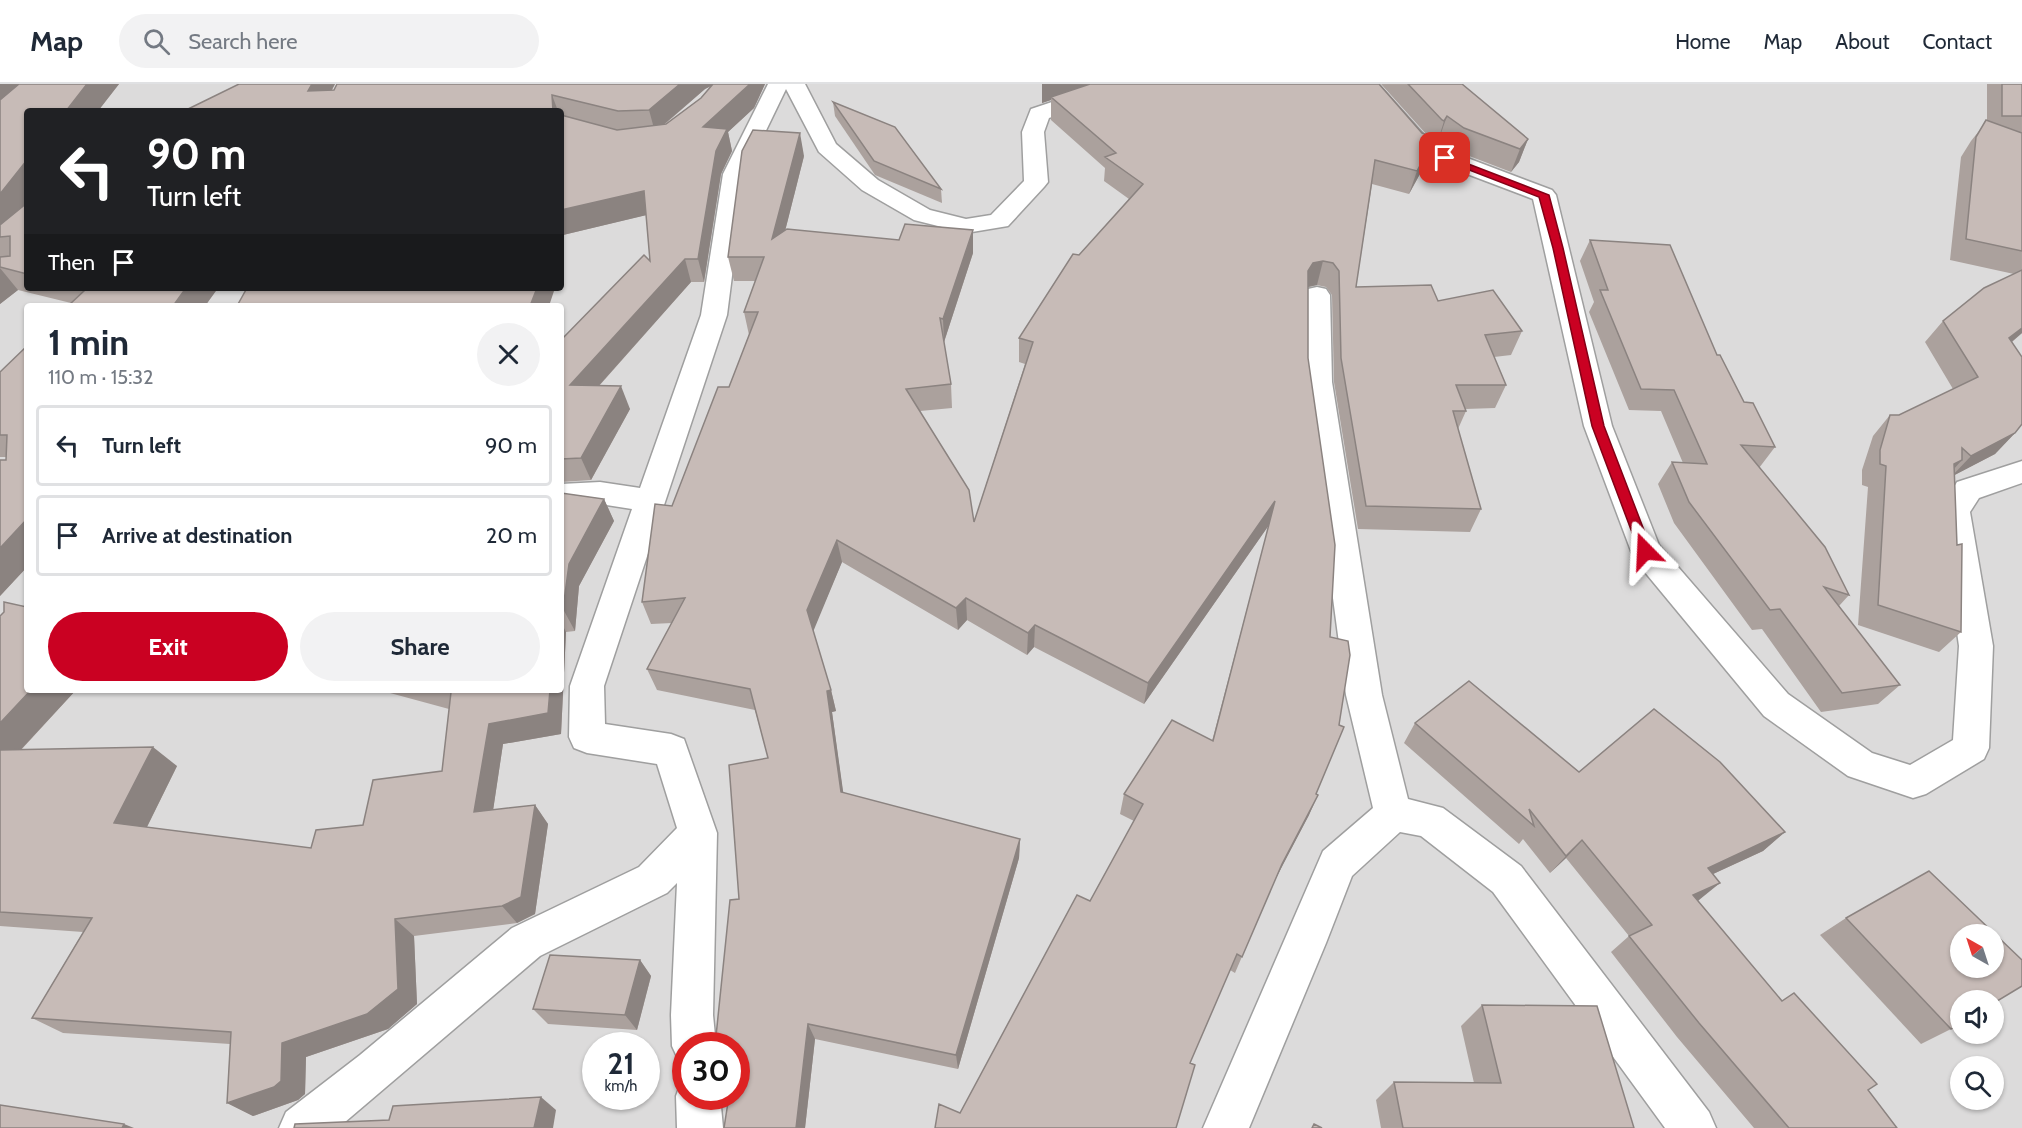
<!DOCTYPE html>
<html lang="en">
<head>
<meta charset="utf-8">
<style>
  :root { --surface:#fff; --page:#f2f2f3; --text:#1f2937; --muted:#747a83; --line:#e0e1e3; --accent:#ca0122 }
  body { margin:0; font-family:Cabin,sans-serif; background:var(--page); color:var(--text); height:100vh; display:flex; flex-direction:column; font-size:22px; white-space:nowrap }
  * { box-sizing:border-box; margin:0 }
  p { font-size:20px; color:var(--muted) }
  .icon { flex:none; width:33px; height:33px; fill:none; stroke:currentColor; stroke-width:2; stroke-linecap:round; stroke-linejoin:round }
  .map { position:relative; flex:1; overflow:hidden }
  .panel { position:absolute; left:24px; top:219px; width:540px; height:390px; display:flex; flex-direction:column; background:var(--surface); border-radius:6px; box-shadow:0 2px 4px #0004 }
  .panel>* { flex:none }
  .guide { position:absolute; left:24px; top:24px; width:540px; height:183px; border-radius:6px; box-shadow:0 2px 4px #0004; background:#202124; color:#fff; overflow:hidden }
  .needle { width:39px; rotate:321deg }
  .buttons { position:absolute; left:1950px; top:840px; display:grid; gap:12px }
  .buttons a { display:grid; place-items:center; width:54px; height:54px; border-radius:50%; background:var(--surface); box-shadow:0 2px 4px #0004; font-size:30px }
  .speed { position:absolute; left:582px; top:948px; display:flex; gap:12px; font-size:30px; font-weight:700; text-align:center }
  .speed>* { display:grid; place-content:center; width:78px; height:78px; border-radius:50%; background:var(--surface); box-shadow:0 2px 4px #0004; line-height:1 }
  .speed small { font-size:15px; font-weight:400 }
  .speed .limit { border:9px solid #d22; background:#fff; color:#111 }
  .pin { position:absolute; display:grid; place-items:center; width:51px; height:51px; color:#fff; margin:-26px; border-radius:12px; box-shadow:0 3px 9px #0006 }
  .me { position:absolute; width:66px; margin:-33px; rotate:339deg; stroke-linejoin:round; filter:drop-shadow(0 0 4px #0008) }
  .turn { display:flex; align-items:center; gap:21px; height:126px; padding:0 24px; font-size:27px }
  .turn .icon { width:78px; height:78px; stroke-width:2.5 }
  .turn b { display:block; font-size:42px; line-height:51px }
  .then { display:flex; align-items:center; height:57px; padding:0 24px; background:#0003; gap:12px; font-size:22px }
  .round { display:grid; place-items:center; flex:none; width:63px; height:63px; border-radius:32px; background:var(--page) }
  .summary { display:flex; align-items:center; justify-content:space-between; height:102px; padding:0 24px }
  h1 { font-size:36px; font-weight:700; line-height:45px }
  .cta { display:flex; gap:12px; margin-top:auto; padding:12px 24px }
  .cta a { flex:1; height:69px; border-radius:36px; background:var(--accent); color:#fff; font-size:24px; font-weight:700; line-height:69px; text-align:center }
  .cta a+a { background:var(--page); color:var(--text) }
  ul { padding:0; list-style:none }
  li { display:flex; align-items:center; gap:18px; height:81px; margin:0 12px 9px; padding:0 12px; border:3px solid var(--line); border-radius:6px }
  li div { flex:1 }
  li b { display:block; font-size:22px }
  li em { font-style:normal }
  header { display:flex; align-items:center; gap:36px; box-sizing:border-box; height:84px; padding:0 30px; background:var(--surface); border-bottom:2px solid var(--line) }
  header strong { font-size:28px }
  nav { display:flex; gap:33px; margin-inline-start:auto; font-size:21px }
  .search { width:420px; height:54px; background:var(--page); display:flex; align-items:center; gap:15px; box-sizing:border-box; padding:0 21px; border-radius:33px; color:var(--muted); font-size:22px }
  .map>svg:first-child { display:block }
  .residential { fill:#dcdbdb; fill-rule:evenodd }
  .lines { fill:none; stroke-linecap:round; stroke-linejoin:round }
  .minor-casing { stroke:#9f9f9f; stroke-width:3 }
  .minor { fill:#fff; fill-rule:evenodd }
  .wall { fill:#aba19d; fill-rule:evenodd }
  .shaded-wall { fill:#8b8380 }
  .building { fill:#c7bbb7; stroke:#8b8380; stroke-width:1.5; fill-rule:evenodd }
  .route { fill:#ca0122; stroke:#830116; stroke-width:1.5 }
</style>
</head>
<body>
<header>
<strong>Map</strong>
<div class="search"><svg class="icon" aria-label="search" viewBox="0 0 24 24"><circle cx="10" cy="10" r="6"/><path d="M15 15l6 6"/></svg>Search here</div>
<nav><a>Home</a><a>Map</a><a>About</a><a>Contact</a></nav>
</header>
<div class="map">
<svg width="2022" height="1044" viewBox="0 0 2022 1044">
  <rect width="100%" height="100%" fill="#efe9e4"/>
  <path class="residential" d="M 0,0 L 2022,0 L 2022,1044 L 0,1044 ZM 27,27 L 561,27 L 561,204 L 27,204 ZM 27,222 L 561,222 L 561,606 L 27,606 ZM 1960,850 L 1994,850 L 1994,884 L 1960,884 ZM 1960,916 L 1994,916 L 1994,950 L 1960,950 ZM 596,962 L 646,962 L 646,1012 L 596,1012 ZM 686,962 L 736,962 L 736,1012 L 686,1012 ZM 1960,982 L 1994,982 L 1994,1016 L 1960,1016 Z"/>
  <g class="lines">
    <defs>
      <g id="minor">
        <path d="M 768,0 L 805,0 L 836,60 L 878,96 L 930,126 L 966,135 L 991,131 L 1024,97 L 1022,48 L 1031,25 L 1073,11 L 1128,0 L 1168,0 L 1165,4 L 1086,21 L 1049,34 L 1044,48 L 1048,98 L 1044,103 L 1008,142 L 966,149 L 914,136 L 862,106 L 819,68 L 786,5 L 745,90 L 727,231 L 604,602 L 605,640 L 671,650 L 684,655 L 717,749 L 713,931 L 716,962 L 686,962 L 686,980 L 679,977 L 672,962 L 671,931 L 677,799 L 667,809 L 540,872 L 338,1044 L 279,1044 L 286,1028 L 360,971 L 512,844 L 639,783 L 677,744 L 657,680 L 587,669 L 574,664 L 569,653 L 570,602 L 632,425 L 600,420 L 561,422 L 561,400 L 600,398 L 640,404 L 701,231 L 723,90 Z"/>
        <path d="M 1357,0 L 1378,0 L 1433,61 L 1552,106 L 1556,111 L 1612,342 L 1659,461 L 1788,610 L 1872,669 L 1910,681 L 1953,656 L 1959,562 L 1940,428 L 1957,398 L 2022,377 L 2022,399 L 1979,414 L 1970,428 L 1993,562 L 1989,664 L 1984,675 L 1926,710 L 1913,714 L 1848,692 L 1764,632 L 1634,475 L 1584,342 L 1533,115 L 1417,71 Z"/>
        <path d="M 1317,203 L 1326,205 L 1330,211 L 1332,298 L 1382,611 L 1408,715 L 1443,724 L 1521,782 L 1709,1028 L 1716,1044 L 1665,1044 L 1493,808 L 1421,752 L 1400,748 L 1352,792 L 1326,859 L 1249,1044 L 1203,1044 L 1323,767 L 1373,724 L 1346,611 L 1304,298 L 1304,211 L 1308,205 Z"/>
        <path d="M 686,995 L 686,1012 L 720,1012 L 723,1044 L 677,1044 L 676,1012 L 682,996 Z"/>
      </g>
    </defs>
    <use href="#minor" class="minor-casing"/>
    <use href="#minor" class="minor"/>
  </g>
  <g class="wall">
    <path d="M 0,0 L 119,0 L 98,27 L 27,27 L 27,204 L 218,204 L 205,222 L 71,219 L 18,206 L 0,220 Z"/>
    <path d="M 239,0 L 335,0 L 332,6 L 334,6 L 337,0 L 765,0 L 754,24 L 728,48 L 732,67 L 721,90 L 704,198 L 691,198 L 599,302 L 630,325 L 591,396 L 561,398 L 561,256 L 650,177 L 646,131 L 563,151 L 561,171 L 561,27 L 184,27 ZM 711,2 L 701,14 L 666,40 L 664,41 L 705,5 Z"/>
    <path d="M 1042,0 L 1379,0 L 1422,49 L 1427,51 L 1381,0 L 1462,0 L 1528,55 L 1519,78 L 1511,88 L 1456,67 L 1439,55 L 1437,60 L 1433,58 L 1427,77 L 1409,110 L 1372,100 L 1356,203 L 1438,217 L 1522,247 L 1511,271 L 1494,273 L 1506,301 L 1495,324 L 1465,325 L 1466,327 L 1458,345 L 1481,425 L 1470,448 L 1358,445 L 1334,298 L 1332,211 L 1326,203 L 1317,201 L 1308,203 L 1308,274 L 1316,710 L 1309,731 L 1275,795 L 1235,889 L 1230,886 L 960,1029 L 1090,817 L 1134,737 L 1120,730 L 1124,710 L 1212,657 L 1269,441 L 1144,620 L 1034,563 L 1027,571 L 967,536 L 958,546 L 842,478 L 813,546 L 831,606 L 836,627 L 832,628 L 843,709 L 1020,755 L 1019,774 L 958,985 L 815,955 L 805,1044 L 724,1044 L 736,1012 L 739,815 L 768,674 L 755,626 L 657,606 L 647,585 L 672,539 L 651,540 L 642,518 L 672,422 L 729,303 L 749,251 L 744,228 L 755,197 L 734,197 L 728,173 L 804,72 L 785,147 L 973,169 L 944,258 L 951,300 L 952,324 L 920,327 L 974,438 L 1025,280 L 1019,278 L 1019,254 L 1079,171 L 1129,115 L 1104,97 L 1105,84 L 1051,36 L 1051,16 L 1042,19 Z"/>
    <path d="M 1987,0 L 2022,0 L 2022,249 L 2012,258 L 2015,349 L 1995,370 L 1954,391 L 1961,548 L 1939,568 L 1858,541 L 1868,403 L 1862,401 L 1862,386 L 1873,352 L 1890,331 L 1899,331 L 1953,305 L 1925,258 L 1943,237 L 2014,190 L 1950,176 L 1961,73 L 1971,57 L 1987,37 Z"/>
    <path d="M 833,18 L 941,105 L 942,119 L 875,91 L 835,32 Z"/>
    <path d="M 1590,156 L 1717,271 L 1744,318 L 1775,363 L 1759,384 L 1849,511 L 1839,522 L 1900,601 L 1878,620 L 1821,628 L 1762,545 L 1752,546 L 1674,439 L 1658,400 L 1672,378 L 1683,379 L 1661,327 L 1629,326 L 1589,228 L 1594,218 L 1580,177 Z"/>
    <path d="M 27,262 L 27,483 L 0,512 L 6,373 L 0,373 L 0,288 Z"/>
    <path d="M 561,409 L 604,415 L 614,437 L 579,502 L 575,547 L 566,548 L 561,650 L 503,660 L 493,726 L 535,721 L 548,740 L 535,830 L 517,839 L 414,852 L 417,920 L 388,945 L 306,973 L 305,1010 L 298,1016 L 253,1032 L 227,1019 L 230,960 L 63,949 L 32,934 L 83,848 L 0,842 L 0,532 L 27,606 L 76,606 L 21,666 L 177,682 L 147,743 L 311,764 L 363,741 L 442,687 L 449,625 L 390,609 L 388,606 L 561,606 Z"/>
    <path d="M 1415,639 L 1785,748 L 1763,767 L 1713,790 L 1699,816 L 1698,817 L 1782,917 L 1868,1006 L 1897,1044 L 1754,1044 L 1677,953 L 1611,868 L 1629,852 L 1566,774 L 1550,789 L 1523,755 L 1519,760 L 1404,659 Z"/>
    <path d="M 1846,834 L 1951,945 L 1921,960 L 1820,851 Z"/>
    <path d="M 640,876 L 651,892 L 637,946 L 548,940 L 533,925 Z"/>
    <path d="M 1482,921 L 1634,1044 L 1381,1044 L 1376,1016 L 1394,998 L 1474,999 L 1461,942 Z"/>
  </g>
  <g class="shaded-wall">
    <path d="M 0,0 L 32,0 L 0,24 Z"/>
    <path d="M 87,0 L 119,0 L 98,27 L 66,27 Z"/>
    <path d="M 312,0 L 335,0 L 320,27 L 308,7 Z"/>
    <path d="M 680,0 L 715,0 L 705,5 L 655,48 L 649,26 Z"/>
    <path d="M 750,0 L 765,0 L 754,24 L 728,48 L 732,67 L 721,90 L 704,198 L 698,175 L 703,43 Z"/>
    <path d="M 1042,0 L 1117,0 L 1051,13 L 1051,16 L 1042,19 Z"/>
    <path d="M 552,11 L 558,27 L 553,27 Z"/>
    <path d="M 1447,32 L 1439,55 L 1437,60 L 1444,37 Z"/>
    <path d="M 800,49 L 804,72 L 777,179 L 772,155 Z"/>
    <path d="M 1435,54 L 1427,77 L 1409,110 L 1417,87 Z"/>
    <path d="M 1528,55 L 1519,78 L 1511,88 L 1520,65 Z"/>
    <path d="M 27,76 L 27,121 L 0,153 L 0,110 Z"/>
    <path d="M 644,107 L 651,130 L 563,151 L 561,171 L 561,126 Z"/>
    <path d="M 973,146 L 973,169 L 944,258 L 943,235 Z"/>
    <path d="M 685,175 L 691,198 L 579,324 L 570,301 Z"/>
    <path d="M 1323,177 L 1317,201 L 1308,203 L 1308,187 L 1313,179 Z"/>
    <path d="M 0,184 L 18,206 L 0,220 Z"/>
    <path d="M 186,204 L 218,204 L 205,222 L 173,222 Z"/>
    <path d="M 537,204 L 555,204 L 549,222 L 530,222 Z"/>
    <path d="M 2022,244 L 2022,249 L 1991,275 L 2009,254 Z"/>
    <path d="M 621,302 L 630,325 L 591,396 L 581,374 Z"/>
    <path d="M 2015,349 L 1995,370 L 1951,393 L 1971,372 Z"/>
    <path d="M 1962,376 L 1943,397 L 1954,380 Z"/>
    <path d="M 604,415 L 614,437 L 579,502 L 575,547 L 563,525 L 569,480 Z"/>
    <path d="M 1275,417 L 1269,441 L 1144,620 L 1148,599 Z"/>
    <path d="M 27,435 L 27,483 L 0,512 L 0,464 Z"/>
    <path d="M 837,456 L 842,478 L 813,548 L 807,526 Z"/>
    <path d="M 966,514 L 967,536 L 958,546 L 956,524 Z"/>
    <path d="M 561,538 L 566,548 L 561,650 L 503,660 L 490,747 L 474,728 L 489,640 L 550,606 L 561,606 Z"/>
    <path d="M 1035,541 L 1034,563 L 1027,571 L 1028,549 Z"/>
    <path d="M 31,606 L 76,606 L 1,687 L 0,686 L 0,639 Z"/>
    <path d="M 831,606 L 836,627 L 832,628 L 846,728 L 841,708 L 827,607 Z"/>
    <path d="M 153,663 L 177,682 L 140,757 L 114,739 Z"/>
    <path d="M 1318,711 L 1309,731 L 1274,798 L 1282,780 Z"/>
    <path d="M 535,721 L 548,740 L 535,830 L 517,839 L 502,822 Z"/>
    <path d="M 1785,748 L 1763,767 L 1687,802 L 1708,784 Z"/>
    <path d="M 1020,755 L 1019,774 L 958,985 L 956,971 Z"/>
    <path d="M 1582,756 L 1566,774 L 1550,789 L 1566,772 Z"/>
    <path d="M 1720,799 L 1699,816 L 1673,828 L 1693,811 Z"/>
    <path d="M 395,835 L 414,852 L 417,920 L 388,945 L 306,973 L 305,1010 L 298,1016 L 253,1032 L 227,1019 Z"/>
    <path d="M 640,876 L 651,892 L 637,946 L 625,931 Z"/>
    <path d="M 808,940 L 815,955 L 805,1044 L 796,1044 Z"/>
    <path d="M 541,1013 L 556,1026 L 553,1044 L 534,1044 Z"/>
    <path d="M 124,1040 L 134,1044 L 122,1044 Z"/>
  </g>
  <g class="building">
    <path d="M 19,0 L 87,0 L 66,27 L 27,27 L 27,76 L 0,110 L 0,16 Z"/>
    <path d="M 239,0 L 312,0 L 308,7 L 334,6 L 337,0 L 680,0 L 649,26 L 618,27 L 552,11 L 553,27 L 184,27 Z"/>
    <path d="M 713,0 L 750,0 L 703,43 L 727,45 L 716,67 L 698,175 L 685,175 L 570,301 L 621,302 L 581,374 L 561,375 L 561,256 L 644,171 L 650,177 L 644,107 L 561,126 L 561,31 L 617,46 L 666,40 L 701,14 Z"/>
    <path d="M 1090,0 L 1379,0 L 1422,49 L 1435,54 L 1417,87 L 1375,76 L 1356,203 L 1431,201 L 1438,217 L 1493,206 L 1522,247 L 1485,251 L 1506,301 L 1456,301 L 1466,327 L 1453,327 L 1481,425 L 1366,422 L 1341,274 L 1339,187 L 1333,179 L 1323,177 L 1313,179 L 1308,187 L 1308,274 L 1335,461 L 1330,553 L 1348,557 L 1350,571 L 1339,641 L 1344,643 L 1316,710 L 1318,711 L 1282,780 L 1242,873 L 1237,870 L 1190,979 L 1195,981 L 1176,1044 L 935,1044 L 939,1020 L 960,1029 L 1077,811 L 1090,817 L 1143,720 L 1124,710 L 1172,636 L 1213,657 L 1275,417 L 1148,599 L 1035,541 L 1028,549 L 966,514 L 956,524 L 837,456 L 807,526 L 831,606 L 827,607 L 841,708 L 1020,755 L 956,971 L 808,940 L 796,1044 L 724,1044 L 729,1012 L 736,1012 L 736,962 L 715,962 L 730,816 L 739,815 L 729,681 L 768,674 L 750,605 L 647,585 L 685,514 L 642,518 L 655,420 L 672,422 L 718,303 L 729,303 L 758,228 L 744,228 L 764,173 L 728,173 L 742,67 L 753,46 L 800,49 L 772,155 L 787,145 L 899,156 L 905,140 L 973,146 L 943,235 L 940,234 L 951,300 L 906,305 L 969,406 L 974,438 L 1033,258 L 1019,254 L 1073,170 L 1079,171 L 1143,100 L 1105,73 L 1116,69 L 1051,13 Z"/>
    <path d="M 1408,0 L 1462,0 L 1528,55 L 1520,65 L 1464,44 L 1447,32 L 1444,37 L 1442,36 Z"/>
    <rect x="2002" y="0" width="20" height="32"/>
    <path d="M 833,18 L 895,43 L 941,105 L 874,77 Z"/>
    <path d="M 1986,36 L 2022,49 L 2022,167 L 1966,155 L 1976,53 Z"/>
    <path d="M 27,119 L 27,190 L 0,183 L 0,173 L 10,172 L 10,152 L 0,153 L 0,141 Z"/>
    <path d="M 1590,156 L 1670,161 L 1717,271 L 1720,271 L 1744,318 L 1753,319 L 1775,363 L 1741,361 L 1825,463 L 1849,511 L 1824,503 L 1900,601 L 1842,609 L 1780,525 L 1770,526 L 1689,418 L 1672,378 L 1707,380 L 1674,306 L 1641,305 L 1600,206 L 1608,206 Z"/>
    <path d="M 2022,186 L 2022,244 L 2009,254 L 2022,273 L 2022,340 L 2015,349 L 1971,372 L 1962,364 L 1962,376 L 1954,380 L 1957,461 L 1962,460 L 1961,548 L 1878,521 L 1886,382 L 1880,380 L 1880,366 L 1890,331 L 1899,331 L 1978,293 L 1943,237 L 1984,204 Z"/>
    <path d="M 83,204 L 186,204 L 173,222 L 68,222 L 86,205 Z"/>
    <path d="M 247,204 L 537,204 L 530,222 L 237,222 Z"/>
    <path d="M 27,262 L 27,435 L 0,464 L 0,376 L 6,376 L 7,351 L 0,351 L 0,288 Z"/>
    <path d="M 561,409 L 604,415 L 569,480 L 563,525 L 561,526 Z"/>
    <path d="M 4,518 L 27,523 L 27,606 L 31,606 L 0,639 L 0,532 L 4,528 Z"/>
    <path d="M 1469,597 L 1579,688 L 1654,625 L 1720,678 L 1785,748 L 1708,784 L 1720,799 L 1693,811 L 1782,917 L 1794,909 L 1877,1000 L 1868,1006 L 1897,1044 L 1789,1044 L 1699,939 L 1629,852 L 1652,841 L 1582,756 L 1566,772 L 1529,725 L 1534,742 L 1415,639 Z"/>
    <path d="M 442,606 L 550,606 L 548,629 L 489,640 L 474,728 L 535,721 L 521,813 L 502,822 L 395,835 L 398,905 L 367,930 L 282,959 L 281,997 L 274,1003 L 227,1019 L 231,948 L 32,934 L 92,834 L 0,828 L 0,666 L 153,663 L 114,739 L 311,764 L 316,746 L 363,741 L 373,696 L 442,687 L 451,608 Z"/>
    <path d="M 1929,787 L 2022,876 L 2022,902 L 1994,919 L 1994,916 L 1960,916 L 1960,940 L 1951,945 L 1846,834 ZM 1960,850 L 1994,850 L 1994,884 L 1960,884 Z"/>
    <path d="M 550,871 L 640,876 L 625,931 L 533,925 Z"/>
    <path d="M 1482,921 L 1597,922 L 1634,1044 L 1403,1044 L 1394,998 L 1501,999 Z"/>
    <path d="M 541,1013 L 534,1044 L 294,1044 L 295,1040 L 389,1036 L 393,1022 Z"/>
    <path d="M 0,1021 L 124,1040 L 122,1044 L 0,1044 Z"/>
    <path d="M 1314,1040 L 1322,1044 L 1312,1044 Z"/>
  </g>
  <path class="route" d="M 1445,71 L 1549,111 L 1563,164 L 1604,342 L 1652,467 L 1650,471 L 1645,472 L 1639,467 L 1592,342 L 1553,164 L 1539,113 L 1441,75 L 1440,74 Z"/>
</svg>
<div class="buttons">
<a><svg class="needle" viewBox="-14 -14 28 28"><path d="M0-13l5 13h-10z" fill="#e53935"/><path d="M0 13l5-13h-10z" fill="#747a83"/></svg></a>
<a><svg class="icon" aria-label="sound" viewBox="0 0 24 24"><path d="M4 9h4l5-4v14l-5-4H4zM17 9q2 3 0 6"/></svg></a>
<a><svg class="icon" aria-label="search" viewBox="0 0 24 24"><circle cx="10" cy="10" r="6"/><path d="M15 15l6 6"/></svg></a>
</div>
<div class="speed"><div>21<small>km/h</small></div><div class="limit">30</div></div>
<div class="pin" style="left:1445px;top:74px;background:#d93025"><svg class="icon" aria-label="arrive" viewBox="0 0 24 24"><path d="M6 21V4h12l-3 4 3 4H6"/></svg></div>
<svg class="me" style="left:1645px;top:467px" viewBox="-20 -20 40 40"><path d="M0-17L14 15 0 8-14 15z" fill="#ca0122" stroke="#fff" stroke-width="4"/></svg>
<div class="guide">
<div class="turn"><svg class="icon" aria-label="left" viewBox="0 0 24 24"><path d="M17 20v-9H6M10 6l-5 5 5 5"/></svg><div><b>90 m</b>Turn left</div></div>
<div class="then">Then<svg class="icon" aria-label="arrive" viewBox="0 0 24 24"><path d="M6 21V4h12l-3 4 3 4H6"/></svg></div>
</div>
<section class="panel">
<div class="summary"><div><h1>1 min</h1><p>110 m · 15:32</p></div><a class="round"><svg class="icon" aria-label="close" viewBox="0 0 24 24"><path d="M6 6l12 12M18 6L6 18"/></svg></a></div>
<ul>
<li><svg class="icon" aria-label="left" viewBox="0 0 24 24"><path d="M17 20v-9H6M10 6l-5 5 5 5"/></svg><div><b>Turn left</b></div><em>90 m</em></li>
<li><svg class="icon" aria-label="arrive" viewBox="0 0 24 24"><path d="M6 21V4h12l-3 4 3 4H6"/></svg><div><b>Arrive at destination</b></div><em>20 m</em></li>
</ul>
<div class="cta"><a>Exit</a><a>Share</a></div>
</section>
</div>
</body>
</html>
